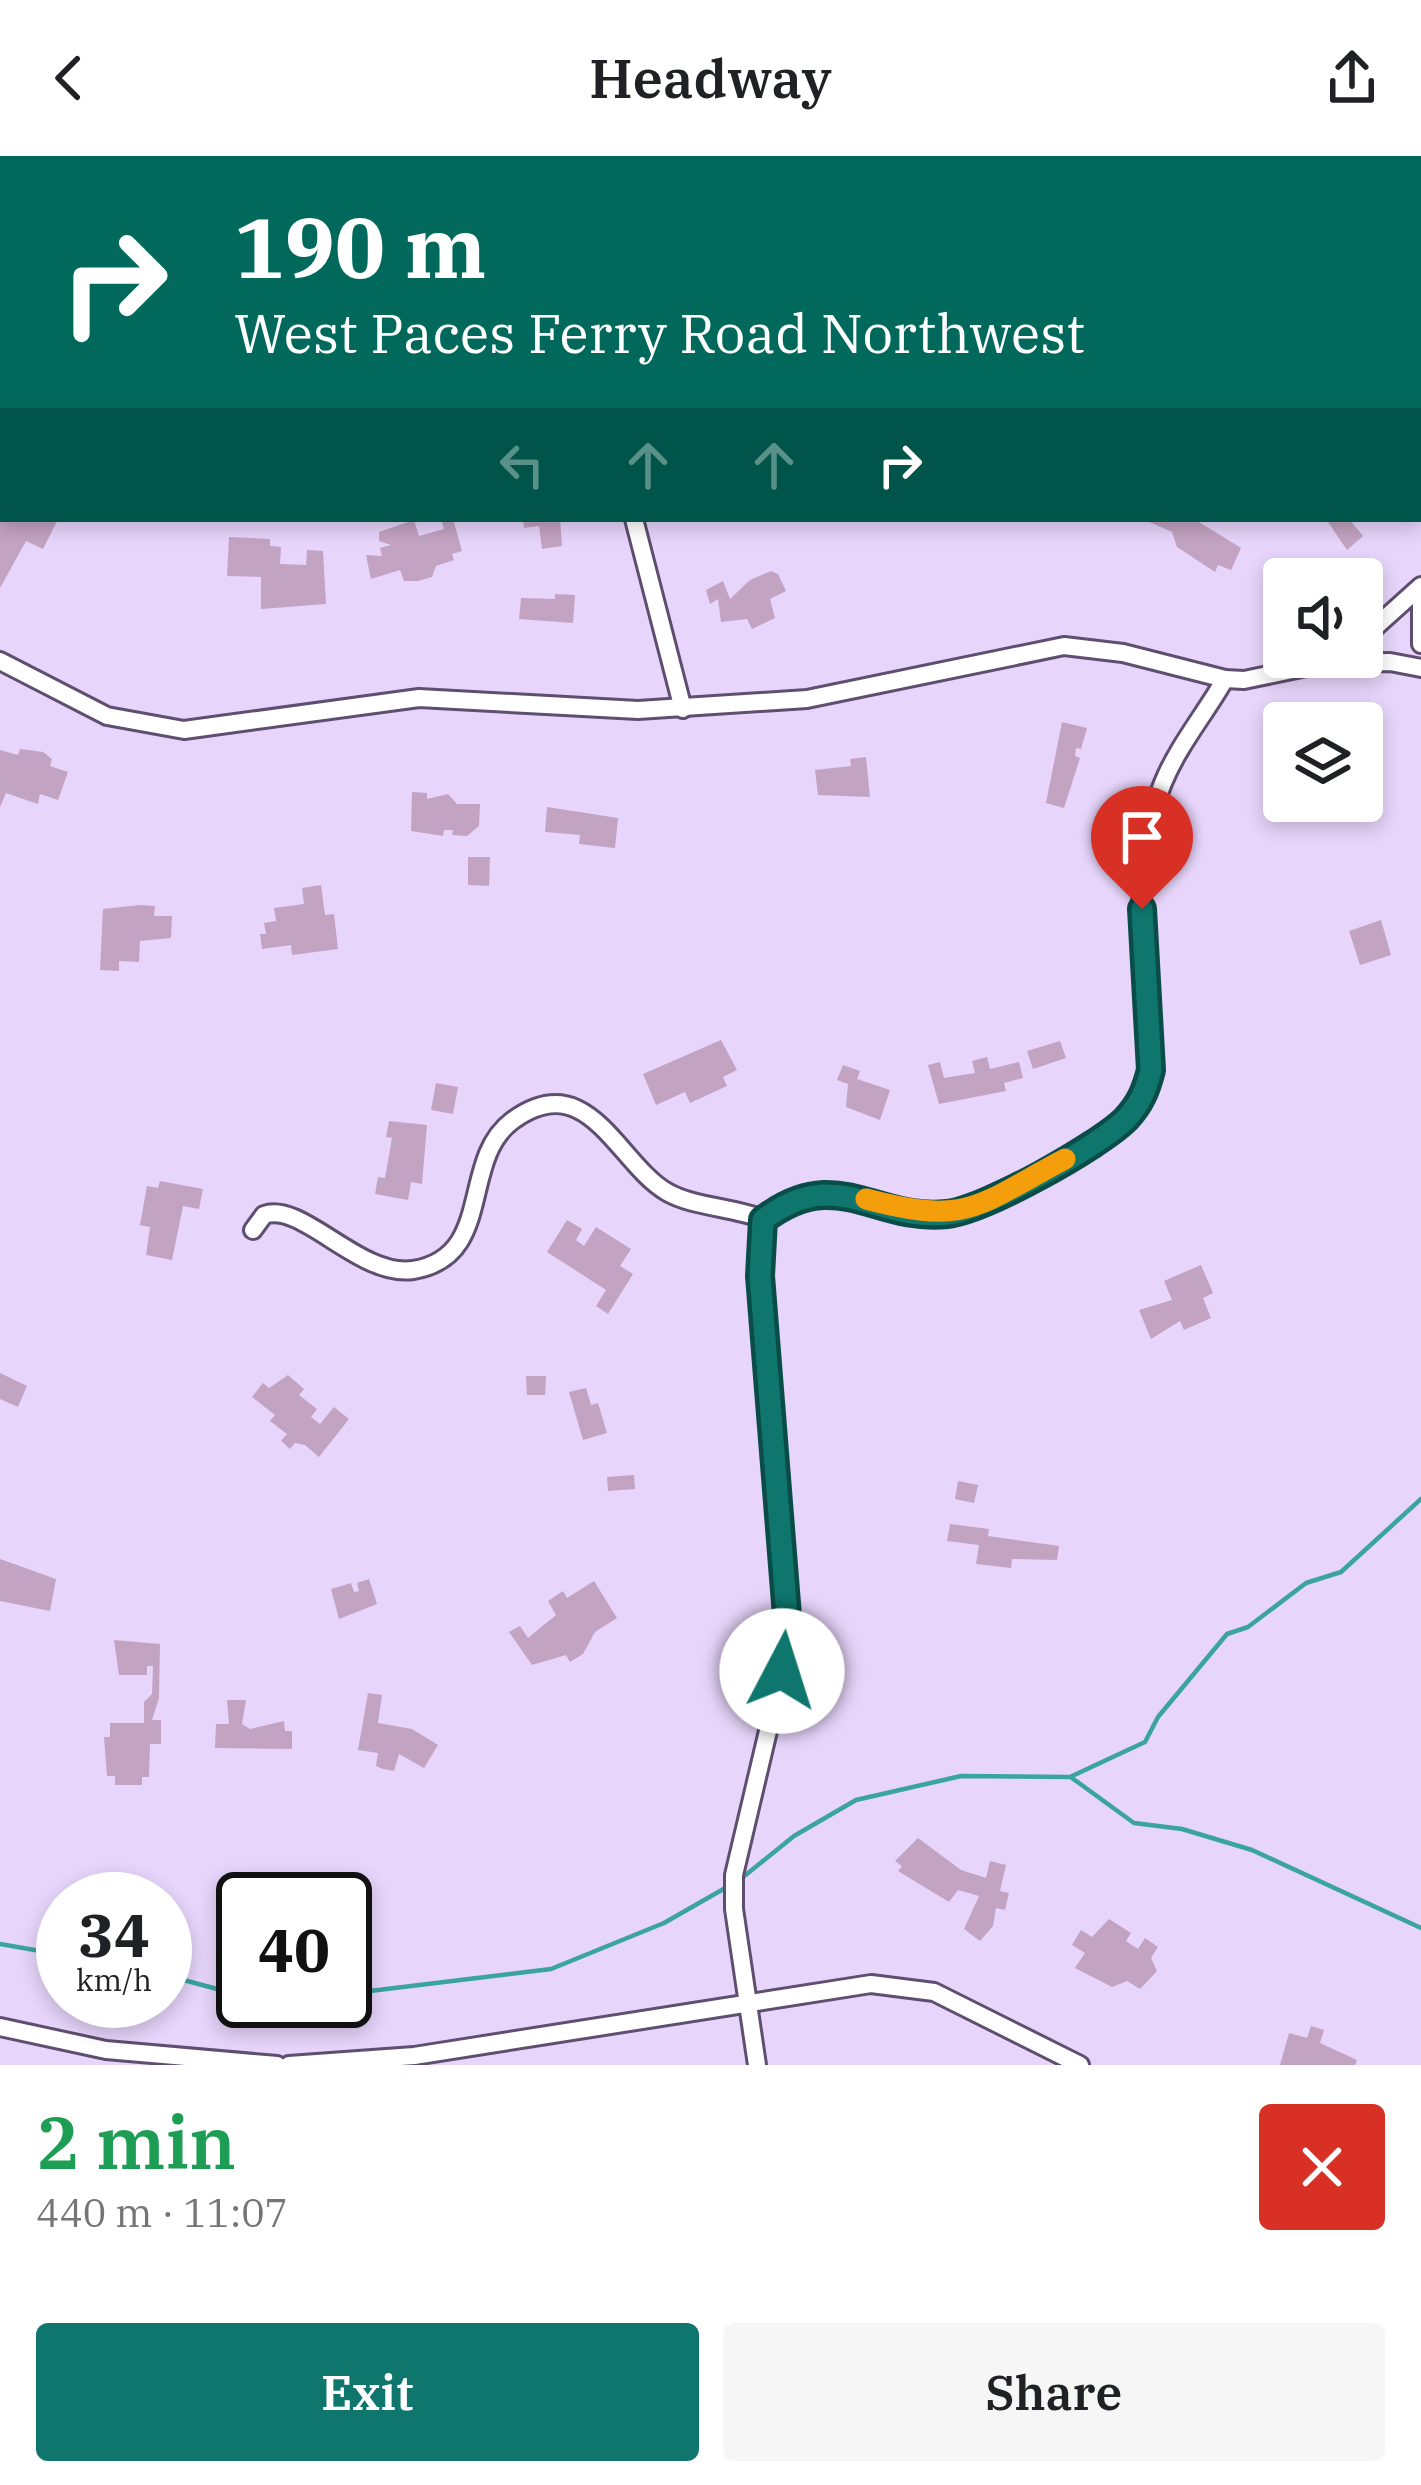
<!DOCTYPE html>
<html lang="en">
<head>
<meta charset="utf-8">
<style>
  :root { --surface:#fff; --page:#f6f6f6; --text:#202124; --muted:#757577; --accent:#0f766e }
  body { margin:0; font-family:"IBM Plex Serif",serif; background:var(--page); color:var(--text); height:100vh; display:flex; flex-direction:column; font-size:45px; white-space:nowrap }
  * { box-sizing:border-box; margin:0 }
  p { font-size:39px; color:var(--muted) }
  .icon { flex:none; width:66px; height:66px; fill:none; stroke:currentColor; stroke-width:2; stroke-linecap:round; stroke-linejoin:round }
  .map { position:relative; height:1909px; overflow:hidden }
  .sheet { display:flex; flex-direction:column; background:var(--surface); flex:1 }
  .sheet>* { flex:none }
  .guide { position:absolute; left:0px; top:0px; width:1422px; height:366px; box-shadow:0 6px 18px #0003; background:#00695c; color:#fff; overflow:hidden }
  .tools { position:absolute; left:1263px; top:402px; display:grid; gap:24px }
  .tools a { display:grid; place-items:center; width:120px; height:120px; border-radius:12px; background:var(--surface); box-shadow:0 6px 18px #0003; font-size:60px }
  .speed { position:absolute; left:36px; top:1716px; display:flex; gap:24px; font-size:60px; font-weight:700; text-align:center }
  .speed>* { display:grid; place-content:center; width:156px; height:156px; border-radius:50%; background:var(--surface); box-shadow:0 6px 18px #0003; line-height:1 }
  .speed small { font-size:30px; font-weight:400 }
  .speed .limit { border:6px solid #111; border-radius:18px; background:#fff; color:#111 }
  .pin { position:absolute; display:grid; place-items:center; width:102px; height:102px; color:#fff; margin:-123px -51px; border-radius:50% 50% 50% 0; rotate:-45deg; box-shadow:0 0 12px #0007 }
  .pin .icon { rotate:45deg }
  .me { position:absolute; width:132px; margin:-66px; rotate:5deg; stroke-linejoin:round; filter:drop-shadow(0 0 9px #0008) }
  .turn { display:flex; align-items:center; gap:42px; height:252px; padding:0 36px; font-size:54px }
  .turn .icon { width:156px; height:156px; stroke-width:2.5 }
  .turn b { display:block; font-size:84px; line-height:102px }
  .lanes { display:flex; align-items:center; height:114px; padding:0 36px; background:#0003; justify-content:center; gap:60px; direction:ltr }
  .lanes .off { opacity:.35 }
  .round { display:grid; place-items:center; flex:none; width:126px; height:126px; border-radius:12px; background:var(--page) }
  .summary { display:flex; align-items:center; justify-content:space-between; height:204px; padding:0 36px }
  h1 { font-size:72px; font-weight:600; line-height:90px; color:#1e9e55 }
  .action { display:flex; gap:24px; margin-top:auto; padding:24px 36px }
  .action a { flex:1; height:138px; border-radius:12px; background:var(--accent); color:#fff; font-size:48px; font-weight:600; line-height:138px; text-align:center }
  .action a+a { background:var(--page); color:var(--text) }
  header { display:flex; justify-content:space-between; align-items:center; height:156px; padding:0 36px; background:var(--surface); font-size:54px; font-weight:600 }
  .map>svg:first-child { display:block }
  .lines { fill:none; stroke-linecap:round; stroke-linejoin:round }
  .stream { stroke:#39a4a0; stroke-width:4.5 }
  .building { fill:#c3a3c2 }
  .minor-casing { stroke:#5e4e6f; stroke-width:22 }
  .minor { stroke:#fff; stroke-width:16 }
  .route-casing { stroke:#0a4d48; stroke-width:30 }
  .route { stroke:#0f766e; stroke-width:21 }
  .slow { stroke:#f59e0b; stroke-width:21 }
</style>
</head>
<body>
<header><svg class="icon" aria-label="back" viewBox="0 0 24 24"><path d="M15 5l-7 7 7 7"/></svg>Headway<svg class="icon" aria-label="share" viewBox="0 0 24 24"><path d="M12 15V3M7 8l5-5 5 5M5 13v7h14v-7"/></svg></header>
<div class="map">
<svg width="1421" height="1909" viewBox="0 0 1421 1909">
  <rect width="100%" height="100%" fill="#e7d5fb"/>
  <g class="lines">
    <g class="stream">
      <path d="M 1072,1622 L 1134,1667 L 1182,1673 L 1252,1694 L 1421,1772"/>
      <path d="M 737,1726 L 794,1680 L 856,1644 L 961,1620 L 1070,1621 L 1145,1586 L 1158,1561 L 1227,1478 L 1248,1471 L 1306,1427 L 1341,1416 L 1421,1343"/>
      <path d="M 0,1788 L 63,1799"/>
      <path d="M 165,1819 L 243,1840"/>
      <path d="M 345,1838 L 551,1813 L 664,1767 L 727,1731"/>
    </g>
  </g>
  <g class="building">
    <path d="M 0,363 L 58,363 L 43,393 L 26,385 L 0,432 Z"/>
    <path d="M 441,363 L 453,363 L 462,395 L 452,398 L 454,404 L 436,410 L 432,421 L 418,425 L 404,425 L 400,414 L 371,423 L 366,399 L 382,400 L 380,392 L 391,389 L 379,385 L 379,376 L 414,364 L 419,380 L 444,373 Z"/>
    <path d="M 523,363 L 560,363 L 562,390 L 542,393 L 539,370 L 524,372 Z"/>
    <path d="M 1143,363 L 1194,363 L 1241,392 L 1231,414 L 1218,409 L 1215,416 L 1177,391 L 1172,376 Z"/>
    <path d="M 1326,363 L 1349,363 L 1363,380 L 1347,394 Z"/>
    <path d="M 229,381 L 270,383 L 270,390 L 281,391 L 280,408 L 306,409 L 307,394 L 323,395 L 326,448 L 261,453 L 261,421 L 227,420 Z"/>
    <path d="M 771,415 L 778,418 L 786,435 L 770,443 L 775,462 L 752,473 L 747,463 L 721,466 L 718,443 L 710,448 L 706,434 L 723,425 L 730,443 L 750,424 Z"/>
    <path d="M 555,438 L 575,439 L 573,467 L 519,463 L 521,442 L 555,443 Z"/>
    <path d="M 1062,566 L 1087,572 L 1081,593 L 1076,592 L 1075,600 L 1080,602 L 1064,652 L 1046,647 Z"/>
    <path d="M 1366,575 L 1370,603 L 1366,603 L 1368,619 L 1362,620 L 1362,576 Z"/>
    <path d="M 20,593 L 43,596 L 52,603 L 50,610 L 68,616 L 58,644 L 40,638 L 38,648 L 6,637 L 0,651 L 0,594 L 18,599 Z"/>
    <path d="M 866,601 L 870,641 L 818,639 L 815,614 L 851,610 L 850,603 Z"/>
    <path d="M 412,636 L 427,637 L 427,643 L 448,638 L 457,648 L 480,648 L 479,670 L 467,680 L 452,679 L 453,674 L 444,674 L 443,680 L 411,675 Z"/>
    <path d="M 547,651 L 618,662 L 615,692 L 579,688 L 580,679 L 545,676 Z"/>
    <path d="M 468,701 L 490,701 L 489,730 L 468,729 Z"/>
    <path d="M 321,729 L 325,759 L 334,758 L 338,793 L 292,799 L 291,789 L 262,793 L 260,778 L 266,778 L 264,767 L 276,765 L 274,752 L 304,748 L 302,732 Z"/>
    <path d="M 140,749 L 155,750 L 154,760 L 172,760 L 171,782 L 140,785 L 139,806 L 119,805 L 119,815 L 100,814 L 103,753 Z"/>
    <path d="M 1381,764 L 1391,799 L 1360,809 L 1349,775 Z"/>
    <path d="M 721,884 L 737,914 L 723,921 L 727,930 L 690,947 L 685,936 L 656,949 L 643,918 Z"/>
    <path d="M 1060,885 L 1066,902 L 1033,913 L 1027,895 Z"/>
    <path d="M 987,901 L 990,913 L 1019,906 L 1023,922 L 1004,927 L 1006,935 L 939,948 L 928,909 L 940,906 L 944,922 L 975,917 L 972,905 Z"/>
    <path d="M 843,909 L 860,915 L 857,923 L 890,934 L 880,964 L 846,951 L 848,928 L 837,924 Z"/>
    <path d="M 436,927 L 458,931 L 453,958 L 431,954 Z"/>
    <path d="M 389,965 L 427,969 L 422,1028 L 411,1026 L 408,1044 L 375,1038 L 378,1021 L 385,1022 L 392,982 L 386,981 Z"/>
    <path d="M 160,1025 L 203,1033 L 199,1053 L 183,1050 L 172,1104 L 146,1099 L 150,1071 L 140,1069 L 147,1030 L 158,1032 Z"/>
    <path d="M 567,1064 L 582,1073 L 576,1084 L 584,1090 L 596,1071 L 631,1093 L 620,1110 L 633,1118 L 608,1158 L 596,1150 L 606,1134 L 547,1096 Z"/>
    <path d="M 1201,1109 L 1213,1137 L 1203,1142 L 1211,1162 L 1184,1174 L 1180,1165 L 1151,1183 L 1139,1154 L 1172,1144 L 1164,1125 Z"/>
    <path d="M 0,1217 L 27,1230 L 18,1251 L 0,1243 Z"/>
    <path d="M 288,1219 L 304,1233 L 299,1239 L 317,1253 L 311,1261 L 320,1268 L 334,1251 L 349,1263 L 319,1301 L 305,1289 L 295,1287 L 290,1293 L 281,1285 L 287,1278 L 270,1265 L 275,1259 L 252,1241 L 263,1227 L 269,1232 Z"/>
    <path d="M 526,1220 L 546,1220 L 545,1239 L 527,1239 Z"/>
    <path d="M 586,1232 L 591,1249 L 598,1247 L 607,1277 L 583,1284 L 569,1236 Z"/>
    <path d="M 634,1319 L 635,1333 L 608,1335 L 607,1321 Z"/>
    <path d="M 958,1325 L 978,1329 L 974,1347 L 955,1343 Z"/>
    <path d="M 950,1368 L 989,1373 L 988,1380 L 1059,1390 L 1057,1404 L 1012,1403 L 1011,1412 L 976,1408 L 979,1389 L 947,1385 Z"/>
    <path d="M 0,1403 L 56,1423 L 50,1455 L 0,1445 Z"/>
    <path d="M 369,1423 L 377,1448 L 339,1463 L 331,1433 L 351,1427 L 354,1436 L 359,1435 L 357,1427 Z"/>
    <path d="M 594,1425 L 617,1462 L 595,1476 L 583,1498 L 570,1506 L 566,1499 L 532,1509 L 509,1476 L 520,1470 L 528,1482 L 556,1459 L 548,1445 L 563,1435 L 567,1442 Z"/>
    <path d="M 114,1484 L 160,1488 L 159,1542 L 152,1564 L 161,1564 L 161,1588 L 150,1588 L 149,1621 L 142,1621 L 142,1629 L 115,1629 L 115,1620 L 107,1620 L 104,1581 L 110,1581 L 110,1567 L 144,1567 L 144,1546 L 152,1538 L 153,1510 L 147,1510 L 147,1519 L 119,1519 Z"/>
    <path d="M 368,1537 L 382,1539 L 378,1567 L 412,1573 L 438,1589 L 424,1612 L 399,1598 L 394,1615 L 383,1613 L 376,1610 L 378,1597 L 358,1594 Z"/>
    <path d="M 227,1544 L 246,1544 L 242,1568 L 250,1573 L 284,1565 L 285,1575 L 292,1575 L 292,1593 L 215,1592 L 216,1568 L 229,1568 Z"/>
    <path d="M 918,1682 L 961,1714 L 986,1722 L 990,1705 L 1006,1709 L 1000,1735 L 1009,1737 L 1005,1754 L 996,1752 L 993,1770 L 980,1785 L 964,1773 L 979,1740 L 958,1734 L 949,1746 L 898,1715 L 902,1710 L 895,1705 Z"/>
    <path d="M 1109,1763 L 1131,1777 L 1126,1785 L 1138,1793 L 1145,1782 L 1158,1791 L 1151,1802 L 1157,1815 L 1140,1833 L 1127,1825 L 1112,1831 L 1075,1812 L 1085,1797 L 1072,1789 L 1081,1774 L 1092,1781 Z"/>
    <path d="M 1311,1870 L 1324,1874 L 1320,1887 L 1357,1904 L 1355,1909 L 1280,1909 L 1289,1877 L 1307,1882 Z"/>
  </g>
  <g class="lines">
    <defs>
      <g id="minor">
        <path d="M 596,0 L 596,3"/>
        <path d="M 634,363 L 683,553"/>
        <path d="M 1421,446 L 1421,488"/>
        <path d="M 1362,483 L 1421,430"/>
        <path d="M 0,505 L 107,560 L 184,574 L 419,542 L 638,554 L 807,543 L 1064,490 L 1123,497 L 1225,523 L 1244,524 L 1326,507 L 1390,506 L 1421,512"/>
        <path d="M 253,1074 L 264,1059 C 302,1045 360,1122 413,1114 C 495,1101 459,1005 512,965 C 588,909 617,1007 667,1036 C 693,1051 732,1051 763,1063"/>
        <path d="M 0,1871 L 106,1894 L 277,1909"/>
        <path d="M 289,1909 L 414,1900 L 871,1828 L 934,1836 L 1080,1909"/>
        <path d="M 757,1909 L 734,1753 L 734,1719 L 781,1520 L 787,1460 L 760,1120 L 763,1063 C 832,1010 867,1059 938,1059 C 982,1059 1095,994 1126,963 C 1140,949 1146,933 1151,914 C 1146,822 1126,715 1163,627 C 1178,590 1205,558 1225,523"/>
      </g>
    </defs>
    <use href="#minor" class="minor-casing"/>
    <use href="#minor" class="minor"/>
  </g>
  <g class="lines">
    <defs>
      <path id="route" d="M 782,1515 L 787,1460 L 760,1120 L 763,1064 C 837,1007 874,1066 947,1058 C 985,1054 1099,990 1126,963 C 1140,948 1146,934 1151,914 L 1142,753"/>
    </defs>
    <use href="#route" class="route-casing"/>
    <use href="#route" class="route"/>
    <path class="slow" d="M 866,1043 C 969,1070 976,1050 1065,1003"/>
  </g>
</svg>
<div class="tools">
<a><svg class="icon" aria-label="sound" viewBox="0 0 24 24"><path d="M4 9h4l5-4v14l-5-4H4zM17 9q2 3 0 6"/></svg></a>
<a><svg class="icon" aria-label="layers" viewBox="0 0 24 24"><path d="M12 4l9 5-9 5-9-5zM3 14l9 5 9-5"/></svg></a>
</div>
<div class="speed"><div>34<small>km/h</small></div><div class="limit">40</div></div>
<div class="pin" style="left:1142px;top:753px;background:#d93025"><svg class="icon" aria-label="arrive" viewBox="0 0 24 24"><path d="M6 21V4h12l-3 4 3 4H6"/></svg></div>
<svg class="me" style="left:782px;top:1515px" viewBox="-20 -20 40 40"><circle r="19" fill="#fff"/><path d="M0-13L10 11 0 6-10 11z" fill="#0f766e"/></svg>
<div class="guide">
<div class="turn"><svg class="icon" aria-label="right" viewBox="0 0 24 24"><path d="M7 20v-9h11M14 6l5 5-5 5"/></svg><div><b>190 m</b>West Paces Ferry Road Northwest</div></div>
<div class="lanes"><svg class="icon off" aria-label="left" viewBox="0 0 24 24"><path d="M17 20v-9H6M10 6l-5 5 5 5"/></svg><svg class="icon off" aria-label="ahead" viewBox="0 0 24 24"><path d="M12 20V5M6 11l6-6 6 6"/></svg><svg class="icon off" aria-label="ahead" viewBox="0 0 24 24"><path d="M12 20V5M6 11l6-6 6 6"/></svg><svg class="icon" aria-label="right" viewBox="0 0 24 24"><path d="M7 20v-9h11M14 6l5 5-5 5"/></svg></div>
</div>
</div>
<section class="sheet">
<div class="summary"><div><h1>2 min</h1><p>440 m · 11:07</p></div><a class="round" style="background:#d93025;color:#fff"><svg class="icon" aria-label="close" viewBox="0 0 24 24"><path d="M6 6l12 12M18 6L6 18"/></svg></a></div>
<div class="action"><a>Exit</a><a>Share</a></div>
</section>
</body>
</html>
